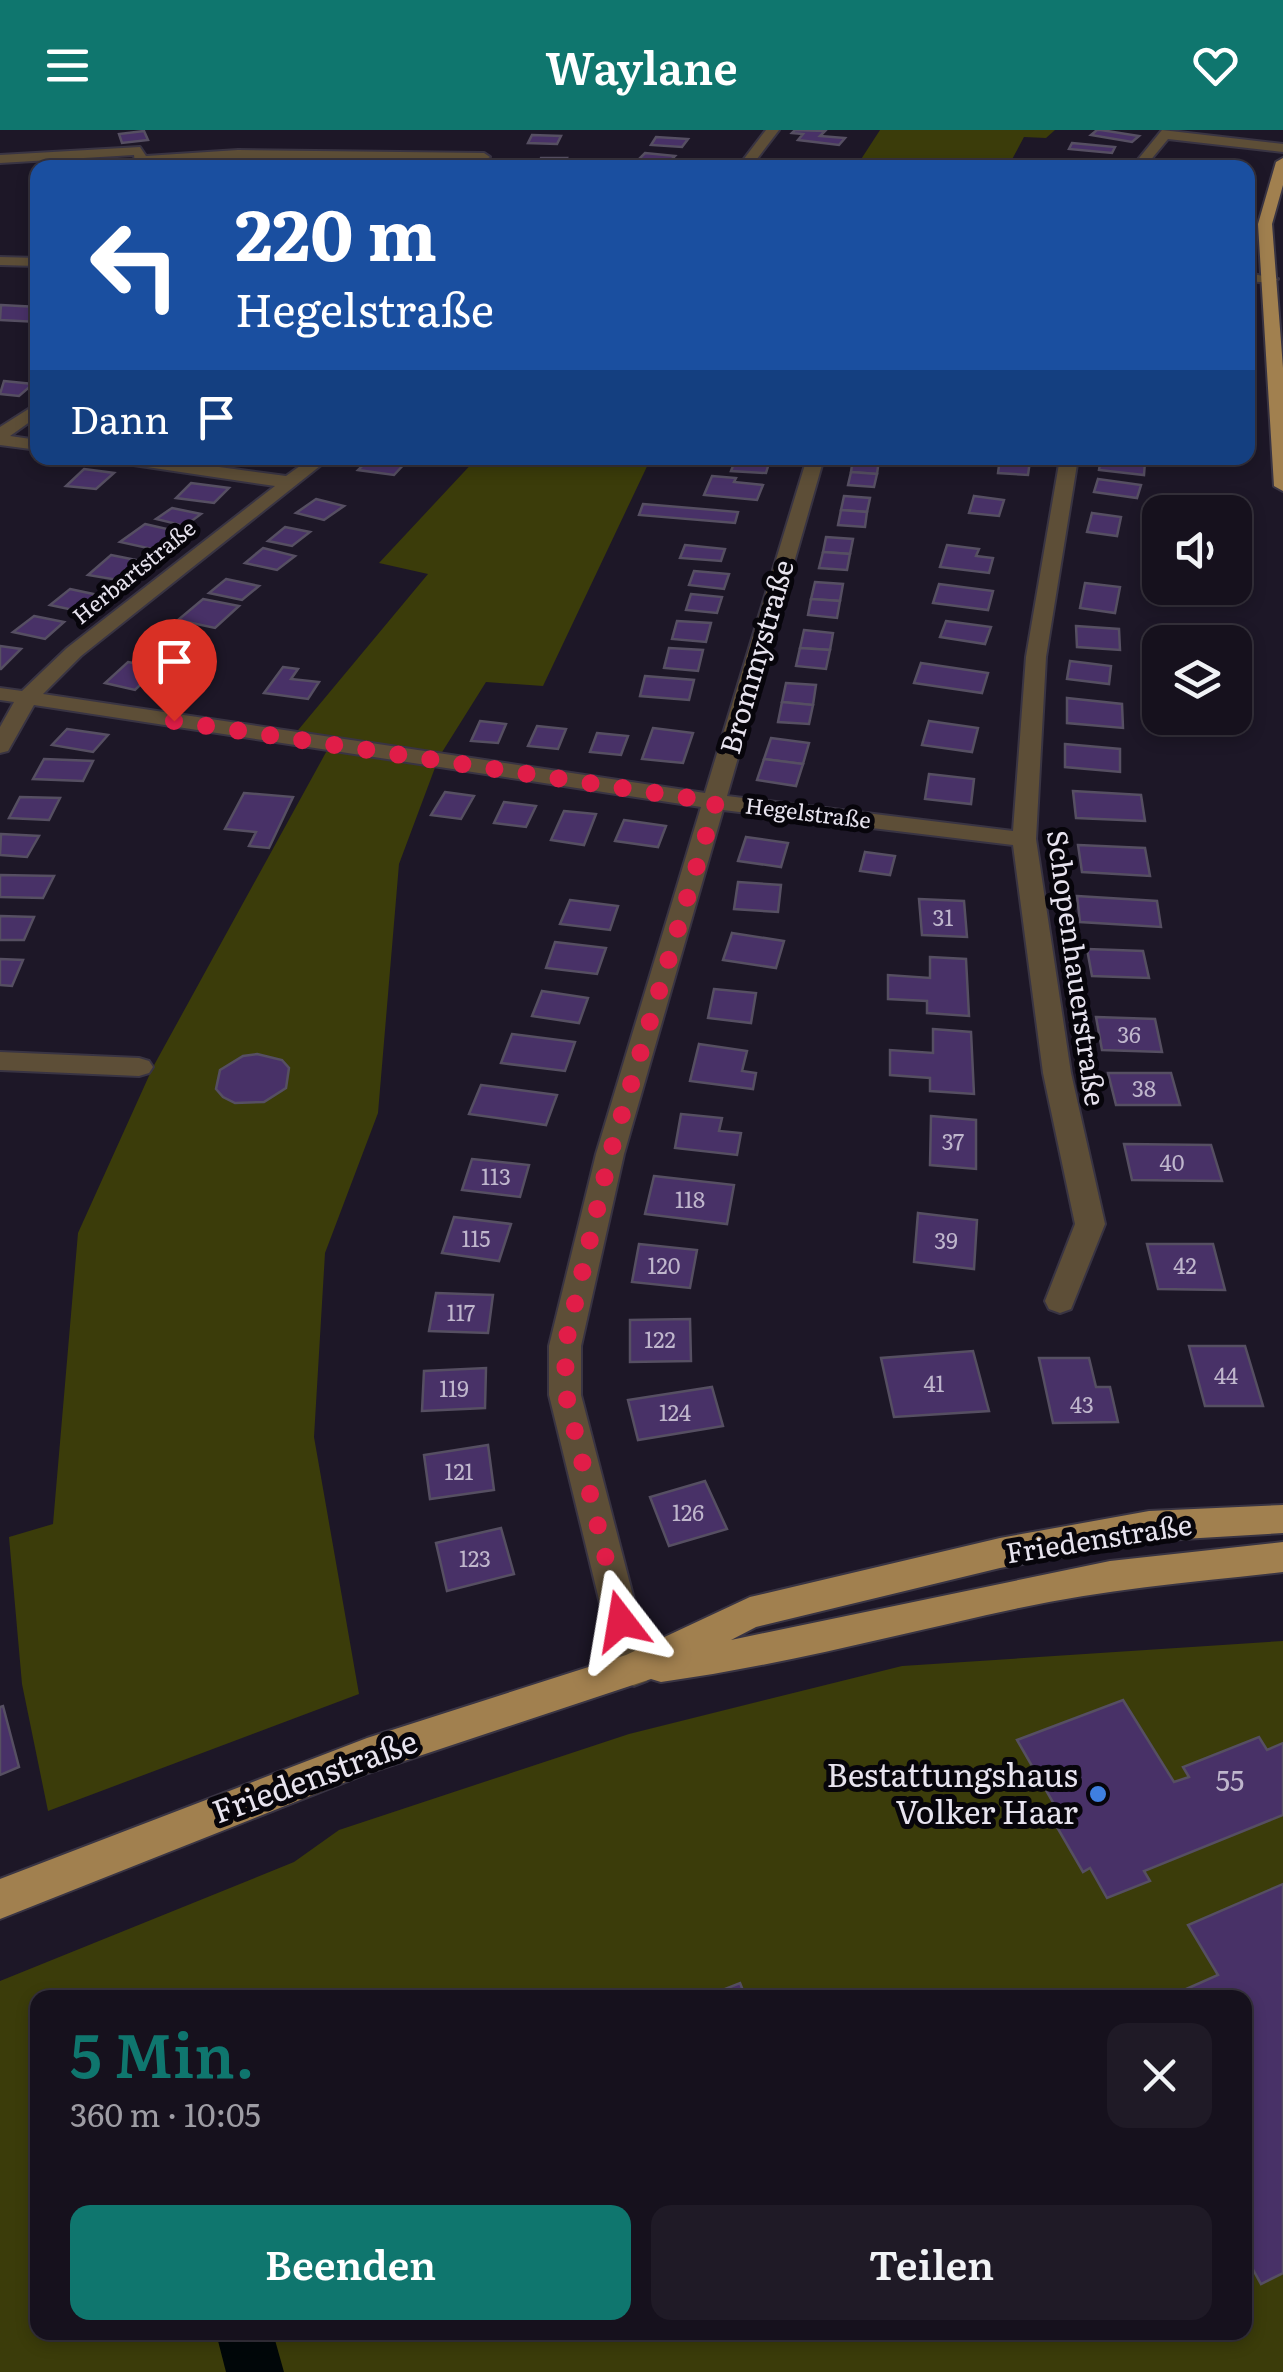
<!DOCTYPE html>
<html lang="de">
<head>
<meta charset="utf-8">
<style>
  :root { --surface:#16111d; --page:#1f1a26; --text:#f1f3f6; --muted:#9e9da4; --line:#35313b; --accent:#0f766e }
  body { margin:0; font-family:Literata,serif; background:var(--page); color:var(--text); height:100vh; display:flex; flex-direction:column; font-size:38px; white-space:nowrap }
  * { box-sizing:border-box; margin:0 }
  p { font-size:32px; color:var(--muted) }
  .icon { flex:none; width:55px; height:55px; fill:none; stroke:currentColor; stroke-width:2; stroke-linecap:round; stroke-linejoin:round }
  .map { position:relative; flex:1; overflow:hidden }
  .panel { position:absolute; left:30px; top:1860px; width:1222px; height:350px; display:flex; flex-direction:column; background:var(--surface); border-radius:20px; box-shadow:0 5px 15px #0003,0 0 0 2px var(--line) }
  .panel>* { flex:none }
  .hud { position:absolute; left:30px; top:30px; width:1225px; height:305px; border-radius:20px; box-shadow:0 5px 15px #0003,0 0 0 2px var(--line); background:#1a4fa0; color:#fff; overflow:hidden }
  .fabs { position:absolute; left:1142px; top:365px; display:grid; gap:20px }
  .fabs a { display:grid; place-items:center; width:110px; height:110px; border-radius:20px; background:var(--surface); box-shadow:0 5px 15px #0003,0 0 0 2px var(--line); font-size:50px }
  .pin { position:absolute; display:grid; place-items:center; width:85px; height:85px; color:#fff; margin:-102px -42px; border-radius:50% 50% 50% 0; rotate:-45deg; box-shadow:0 0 10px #0007 }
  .pin .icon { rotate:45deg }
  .me { position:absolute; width:110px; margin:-55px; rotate:346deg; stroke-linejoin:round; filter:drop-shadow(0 0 8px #0008) }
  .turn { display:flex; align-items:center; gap:35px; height:210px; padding:0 40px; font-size:45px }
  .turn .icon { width:130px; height:130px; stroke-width:2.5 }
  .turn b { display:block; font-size:70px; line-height:85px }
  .then { display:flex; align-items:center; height:95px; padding:0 40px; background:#0003; gap:20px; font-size:38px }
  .round { display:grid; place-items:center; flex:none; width:105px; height:105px; border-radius:20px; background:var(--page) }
  .overview { display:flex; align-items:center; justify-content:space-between; height:170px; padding:0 40px }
  h1 { font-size:60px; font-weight:600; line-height:75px; color:var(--accent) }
  .button { display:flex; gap:20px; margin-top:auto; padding:20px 40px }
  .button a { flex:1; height:115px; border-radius:20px; background:var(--accent); color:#fff; font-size:40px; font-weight:600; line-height:115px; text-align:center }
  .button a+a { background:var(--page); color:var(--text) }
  header { display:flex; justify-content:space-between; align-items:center; height:130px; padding:0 40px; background:var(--accent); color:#fff; font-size:45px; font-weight:600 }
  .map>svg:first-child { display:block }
  .green { fill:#3b3c0a; fill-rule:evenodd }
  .water { fill:#010709 }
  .building { fill:#483167; stroke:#564f62; stroke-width:2.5 }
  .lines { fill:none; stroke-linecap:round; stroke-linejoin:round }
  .minor-casing { stroke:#393443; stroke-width:4 }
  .major-casing { stroke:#393443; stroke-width:4 }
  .minor { fill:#5d4e37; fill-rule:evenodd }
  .major { fill:#a1804f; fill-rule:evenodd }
  .route { stroke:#e11d48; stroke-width:18; stroke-dasharray:0 32.4 }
  .shop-dot { fill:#3f7fe0; stroke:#07050b; stroke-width:4 }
  .labels { text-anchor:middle; stroke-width:10; stroke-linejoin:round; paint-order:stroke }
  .far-street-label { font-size:22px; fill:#e7e3ee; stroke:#07050b }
  .number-label { font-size:22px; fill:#bfb6cc }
  .street-label { font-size:28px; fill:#e7e3ee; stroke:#07050b }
  .near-number-label { font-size:28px; fill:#bfb6cc }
  .near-poi-label { font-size:32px; fill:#e7e3ee; stroke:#07050b; text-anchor:end }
  .near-street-label { font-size:32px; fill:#e7e3ee; stroke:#07050b }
</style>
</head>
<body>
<header><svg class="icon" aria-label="menu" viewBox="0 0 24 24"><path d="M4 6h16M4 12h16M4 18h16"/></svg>Waylane<svg class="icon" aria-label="heart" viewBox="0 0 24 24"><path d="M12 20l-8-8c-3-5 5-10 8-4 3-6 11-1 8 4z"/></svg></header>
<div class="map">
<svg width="1283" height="2242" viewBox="0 0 1283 2242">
  <rect width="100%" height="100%" fill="#1d1727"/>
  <g class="green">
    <path d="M 880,0 L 1055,0 L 1046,8 L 1024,7 L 1008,37 L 856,37 Z"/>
    <path d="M 477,328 L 651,328 L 543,556 L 486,552 L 439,627 L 399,734 L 378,983 L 325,1123 L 314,1307 L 359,1564 L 48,1681 L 22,1554 L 9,1407 L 53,1394 L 78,1103 L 153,937 L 330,615 L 294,605 L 428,444 L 379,433 Z"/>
    <path d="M 1283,1511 L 1283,2242 L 0,2242 L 0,1851 L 294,1732 L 339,1700 L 629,1604 L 902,1536 ZM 38,1868 L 1245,1868 L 1245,2202 L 38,2202 Z"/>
  </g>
  <path class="water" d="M 216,2203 L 273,2203 L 284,2242 L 226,2242 Z"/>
  <g class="building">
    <path d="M 795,0 L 825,1 L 820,6 L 845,8 L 839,15 L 798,10 L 803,4 L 792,3 Z"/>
    <path d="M 1097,0 L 1101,0 L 1139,6 L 1132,12 L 1091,5 Z"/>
    <path d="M 144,1 L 148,10 L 122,13 L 119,4 Z"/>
    <path d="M 532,5 L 561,6 L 557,14 L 528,13 Z"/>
    <path d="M 656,7 L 688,9 L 682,17 L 651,15 Z"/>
    <path d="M 1072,13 L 1115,17 L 1112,23 L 1069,19 Z"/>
    <path d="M 645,23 L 675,26 L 668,33 L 638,30 Z"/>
    <path d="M 541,28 L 567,28 L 564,37 L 537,37 Z"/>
    <path d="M 1,175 L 38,177 L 38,192 L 0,190 Z"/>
    <path d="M 4,251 L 33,254 L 19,266 L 0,264 Z"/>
    <path d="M 370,328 L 380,328 L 407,331 L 394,345 L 358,340 Z"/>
    <path d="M 736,328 L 770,330 L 766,343 L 731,341 Z"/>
    <path d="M 853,328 L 879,330 L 877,344 L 851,342 Z"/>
    <path d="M 1000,328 L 1030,331 L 1028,345 L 998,343 Z"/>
    <path d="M 1101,328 L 1145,332 L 1144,345 L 1099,340 Z"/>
    <path d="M 84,339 L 114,343 L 96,359 L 66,356 Z"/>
    <path d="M 851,342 L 877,344 L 874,357 L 848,355 Z"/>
    <path d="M 712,346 L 736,348 L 734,352 L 763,355 L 757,370 L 704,365 Z"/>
    <path d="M 1098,349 L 1141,355 L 1137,368 L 1094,362 Z"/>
    <path d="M 191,353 L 229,358 L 214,373 L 176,368 Z"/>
    <path d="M 844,366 L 870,368 L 867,382 L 841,380 Z"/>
    <path d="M 974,366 L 1004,370 L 999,386 L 969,383 Z"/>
    <path d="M 316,369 L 344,376 L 324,390 L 296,383 Z"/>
    <path d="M 643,374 L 738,382 L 735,393 L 639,385 Z"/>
    <path d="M 172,378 L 201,384 L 185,396 L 156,389 Z"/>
    <path d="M 841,380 L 867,382 L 865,397 L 838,395 Z"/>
    <path d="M 1092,383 L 1121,387 L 1117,406 L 1087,402 Z"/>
    <path d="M 145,394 L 176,401 L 152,419 L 120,412 Z"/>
    <path d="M 285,397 L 310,402 L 292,416 L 268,411 Z"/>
    <path d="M 826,407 L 853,409 L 850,424 L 823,422 Z"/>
    <path d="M 685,415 L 725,419 L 721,431 L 680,428 Z"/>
    <path d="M 947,415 L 979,419 L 976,426 L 993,428 L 989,443 L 940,437 Z"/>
    <path d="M 263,418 L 295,426 L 277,440 L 245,433 Z"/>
    <path d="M 823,422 L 850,424 L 847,440 L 819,438 Z"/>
    <path d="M 111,425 L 141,431 L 118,450 L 88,445 Z"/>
    <path d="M 694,441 L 729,444 L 724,459 L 689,455 Z"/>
    <path d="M 226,449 L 259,456 L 242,470 L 209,463 Z"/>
    <path d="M 815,452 L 843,454 L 840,471 L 811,469 Z"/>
    <path d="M 1085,453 L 1120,457 L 1115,483 L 1080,478 Z"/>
    <path d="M 939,454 L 993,461 L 988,480 L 933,473 Z"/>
    <path d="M 70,459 L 98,465 L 78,481 L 50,475 Z"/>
    <path d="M 691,464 L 722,467 L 717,483 L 686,480 Z"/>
    <path d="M 203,469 L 239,476 L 215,498 L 178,490 Z"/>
    <path d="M 811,469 L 840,471 L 837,488 L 808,485 Z"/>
    <path d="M 34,486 L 64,492 L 45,509 L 13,502 Z"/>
    <path d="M 677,491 L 711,493 L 706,512 L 672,509 Z"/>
    <path d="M 946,491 L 991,497 L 985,514 L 940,507 Z"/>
    <path d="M 1076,496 L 1119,499 L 1120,520 L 1077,517 Z"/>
    <path d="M 804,500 L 833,503 L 830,520 L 800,518 Z"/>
    <path d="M 155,503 L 188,510 L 170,526 L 137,520 Z"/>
    <path d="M 0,516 L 21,519 L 1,539 L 0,539 Z"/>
    <path d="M 669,518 L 703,520 L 698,541 L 664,538 Z"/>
    <path d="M 800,518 L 830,520 L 826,539 L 796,536 Z"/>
    <path d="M 1070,531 L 1111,536 L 1109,554 L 1067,549 Z"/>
    <path d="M 128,532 L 158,538 L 135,560 L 105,553 Z"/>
    <path d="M 921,533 L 988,543 L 982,563 L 914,553 Z"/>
    <path d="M 283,537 L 298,539 L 291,549 L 319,552 L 308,569 L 264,563 Z"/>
    <path d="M 645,546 L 694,550 L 689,570 L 640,566 Z"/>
    <path d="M 786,553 L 816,555 L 813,575 L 782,572 Z"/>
    <path d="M 1067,568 L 1122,574 L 1123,598 L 1067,593 Z"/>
    <path d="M 782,572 L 813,575 L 809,594 L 778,592 Z"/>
    <path d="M 480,591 L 506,594 L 498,613 L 471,611 Z"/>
    <path d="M 929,591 L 978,598 L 972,622 L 922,615 Z"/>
    <path d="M 537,596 L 566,599 L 558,619 L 528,616 Z"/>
    <path d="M 653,598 L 693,603 L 683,633 L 642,629 Z"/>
    <path d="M 67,599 L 108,605 L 93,622 L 52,615 Z"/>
    <path d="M 597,603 L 628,606 L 621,625 L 590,622 Z"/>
    <path d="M 771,608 L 809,613 L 803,634 L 764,629 Z"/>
    <path d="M 1065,614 L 1120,619 L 1120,642 L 1065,637 Z"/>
    <path d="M 44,629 L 93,631 L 83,651 L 33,649 Z"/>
    <path d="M 764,629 L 803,634 L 796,656 L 757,650 Z"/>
    <path d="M 929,644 L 974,649 L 971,674 L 925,669 Z"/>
    <path d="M 1073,661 L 1141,665 L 1145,691 L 1076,688 Z"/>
    <path d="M 445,662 L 474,666 L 461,689 L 431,685 Z"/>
    <path d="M 244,663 L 293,667 L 269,718 L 249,716 L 256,702 L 225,699 Z"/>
    <path d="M 20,667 L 60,668 L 49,690 L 9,688 Z"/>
    <path d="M 504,672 L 536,676 L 526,697 L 494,693 Z"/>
    <path d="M 564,681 L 596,684 L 584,715 L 551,710 Z"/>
    <path d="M 624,690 L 666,696 L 658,717 L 615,711 Z"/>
    <path d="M 1,704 L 39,706 L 27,727 L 0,725 Z"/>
    <path d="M 746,707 L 788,713 L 781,737 L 738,731 Z"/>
    <path d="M 1078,715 L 1145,718 L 1150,746 L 1082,742 Z"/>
    <path d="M 865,722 L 895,726 L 890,745 L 860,741 Z"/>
    <path d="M 0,745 L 54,746 L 43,768 L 0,767 Z"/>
    <path d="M 738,752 L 781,755 L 778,782 L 734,779 Z"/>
    <path d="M 1077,766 L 1157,771 L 1161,797 L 1080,792 Z"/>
    <path d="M 919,769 L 964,771 L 967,807 L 922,805 Z"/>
    <path d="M 570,770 L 618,776 L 610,800 L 560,794 Z"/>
    <path d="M 0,786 L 34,787 L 24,810 L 0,810 Z"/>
    <path d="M 732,803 L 784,811 L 776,838 L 723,830 Z"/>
    <path d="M 555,812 L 606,818 L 597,844 L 546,838 Z"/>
    <path d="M 1087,819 L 1143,821 L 1149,848 L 1092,846 Z"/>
    <path d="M 930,827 L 966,829 L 969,886 L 927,883 L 927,871 L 888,869 L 888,845 L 930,848 Z"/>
    <path d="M 0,829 L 23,830 L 12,856 L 0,855 Z"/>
    <path d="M 714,859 L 756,863 L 751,893 L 708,888 Z"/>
    <path d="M 542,861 L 588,868 L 579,893 L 532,886 Z"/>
    <path d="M 1096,887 L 1155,889 L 1162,922 L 1102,920 Z"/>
    <path d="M 933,899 L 971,902 L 974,964 L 930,961 L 930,948 L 890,945 L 890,920 L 933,923 Z"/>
    <path d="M 512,904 L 575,912 L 565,941 L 501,933 Z"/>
    <path d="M 699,914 L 747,921 L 742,941 L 756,943 L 753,959 L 690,951 Z"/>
    <path d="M 257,924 L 282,930 L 289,938 L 286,958 L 264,972 L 235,973 L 223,967 L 216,959 L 220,940 L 243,926 Z"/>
    <path d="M 1108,943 L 1171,943 L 1180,975 L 1116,975 Z"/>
    <path d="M 481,955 L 557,965 L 546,995 L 469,984 Z"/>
    <path d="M 681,984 L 722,988 L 719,1001 L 741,1003 L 737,1025 L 675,1018 Z"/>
    <path d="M 931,986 L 976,990 L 976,1039 L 930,1035 Z"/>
    <path d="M 1124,1014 L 1211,1015 L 1222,1051 L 1132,1050 Z"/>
    <path d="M 472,1029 L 529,1035 L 520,1067 L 462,1060 Z"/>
    <path d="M 654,1046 L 734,1055 L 727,1094 L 645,1084 Z"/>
    <path d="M 918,1083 L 977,1090 L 974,1139 L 914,1132 Z"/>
    <path d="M 454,1087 L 511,1094 L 499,1131 L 442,1123 Z"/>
    <path d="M 639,1114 L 697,1120 L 690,1158 L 632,1152 Z"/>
    <path d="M 1147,1114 L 1213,1114 L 1225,1160 L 1158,1159 Z"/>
    <path d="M 436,1163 L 493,1165 L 488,1203 L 429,1201 Z"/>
    <path d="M 690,1189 L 691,1231 L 630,1232 L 630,1190 Z"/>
    <path d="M 1189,1216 L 1245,1216 L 1263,1276 L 1205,1276 Z"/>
    <path d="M 973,1221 L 989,1281 L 894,1287 L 881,1228 Z"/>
    <path d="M 1039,1228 L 1089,1228 L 1096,1257 L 1110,1257 L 1118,1292 L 1053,1293 Z"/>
    <path d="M 486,1238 L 485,1278 L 422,1281 L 424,1241 Z"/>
    <path d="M 712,1257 L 723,1296 L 638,1310 L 628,1270 Z"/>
    <path d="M 488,1315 L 494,1360 L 430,1369 L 424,1325 Z"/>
    <path d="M 705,1351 L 727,1399 L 669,1416 L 650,1367 Z"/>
    <path d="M 501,1398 L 514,1444 L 447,1461 L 436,1413 Z"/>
    <path d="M 1123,1570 L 1174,1652 L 1189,1647 L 1183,1637 L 1259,1607 L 1267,1620 L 1283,1613 L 1283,1685 L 1144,1741 L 1150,1751 L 1107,1768 L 1090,1738 L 1083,1742 L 1050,1685 L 1058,1681 L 1017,1610 Z"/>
    <path d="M 3,1576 L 19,1637 L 0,1645 L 0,1577 Z"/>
    <path d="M 1283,1754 L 1283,2143 L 1261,2154 L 1245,2125 L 1245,1868 L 1166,1868 L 1218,1845 L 1188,1795 Z"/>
    <path d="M 740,1853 L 746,1868 L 705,1867 Z"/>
  </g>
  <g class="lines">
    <defs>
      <g id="minor">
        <path d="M 766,0 L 779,0 L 750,38 L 737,38 Z"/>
        <path d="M 1162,0 L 1283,14 L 1283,22 L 1168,9 L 1144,38 L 1131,38 Z"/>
        <path d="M 140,17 L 146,26 L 238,20 L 484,23 L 490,27 L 484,31 L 238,28 L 140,34 L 135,33 L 134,25 L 0,33 L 0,25 Z"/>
        <path d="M 0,127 L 38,128 L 38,136 L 0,135 Z"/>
        <path d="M 1248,143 L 1278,149 L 1271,153 L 1248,151 Z"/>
        <path d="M 38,273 L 38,286 L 10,306 L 38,310 L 38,320 L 0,315 L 0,297 Z"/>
        <path d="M 112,328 L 153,328 L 286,346 L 311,328 L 330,328 L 81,526 L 43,564 L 705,663 L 807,328 L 824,328 L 727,666 L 1013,701 L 1026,527 L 1060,328 L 1078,328 L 1046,527 L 1036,709 L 1071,943 L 1105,1094 L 1071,1179 L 1060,1183 L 1049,1179 L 1045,1171 L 1075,1094 L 1043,943 L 1013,715 L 723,680 L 624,1024 L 581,1216 L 581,1265 L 652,1539 L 647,1551 L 634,1556 L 621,1551 L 616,1539 L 549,1265 L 549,1216 L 596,1024 L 701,677 L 34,575 L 8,621 L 0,623 L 0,597 L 14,572 L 0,570 L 0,558 L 22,561 L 67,518 L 275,356 L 120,333 Z"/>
        <path d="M 0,922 L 139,928 L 149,931 L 153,937 L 149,943 L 139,946 L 0,940 Z"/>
      </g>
      <g id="major">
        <path d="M 1283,28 L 1283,55 L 1272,94 L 1283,238 L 1283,361 L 1274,356 L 1258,94 L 1276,32 Z"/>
        <path d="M 1283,1375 L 1283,1403 L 1149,1411 L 1000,1438 L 756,1497 L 731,1510 L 1110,1431 L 1283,1412 L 1283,1442 C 1195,1452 1106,1459 1019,1478 C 898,1504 784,1535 661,1552 L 651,1549 L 368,1643 L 0,1789 L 0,1749 L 367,1608 L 626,1525 L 750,1467 L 1000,1408 L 1149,1381 Z"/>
      </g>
    </defs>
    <use href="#minor" class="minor-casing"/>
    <use href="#major" class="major-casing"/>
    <use href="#minor" class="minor"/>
    <use href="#major" class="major"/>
  </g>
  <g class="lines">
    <path class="route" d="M 174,591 L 716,672 L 610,1024 L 565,1216 L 566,1265 L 621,1491"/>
  </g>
  <circle class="shop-dot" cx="1098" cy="1664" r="10"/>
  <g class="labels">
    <g class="far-street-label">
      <text transform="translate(134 442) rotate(-39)" y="8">Herbartstraße</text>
      <text transform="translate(808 683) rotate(7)" y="8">Hegelstraße</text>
    </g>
    <g class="number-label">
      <text x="943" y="796">31</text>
      <text x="1129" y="913">36</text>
      <text x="1144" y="967">38</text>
      <text x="953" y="1020">37</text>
      <text x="1172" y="1041">40</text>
      <text x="496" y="1055">113</text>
      <text x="690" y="1078">118</text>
      <text x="476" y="1117">115</text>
      <text x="946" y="1119">39</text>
      <text x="664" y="1144">120</text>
      <text x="1185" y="1144">42</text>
      <text x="461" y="1191">117</text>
      <text x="660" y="1218">122</text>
      <text x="1226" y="1254">44</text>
      <text x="934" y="1262">41</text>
      <text x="454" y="1267">119</text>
      <text x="1082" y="1283">43</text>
      <text x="675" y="1291">124</text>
      <text x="459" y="1350">121</text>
      <text x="688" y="1391">126</text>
      <text x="475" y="1437">123</text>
    </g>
    <g class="street-label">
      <text transform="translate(757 527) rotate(-74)" y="10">Brommystraße</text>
      <text transform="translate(1076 838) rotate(82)" y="10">Schopenhauerstraße</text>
      <text transform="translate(1099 1409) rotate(-9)" y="10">Friedenstraße</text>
    </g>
    <g class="near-number-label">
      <text x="1230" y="1661">55</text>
    </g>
    <g class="near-poi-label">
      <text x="1078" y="1657">Bestattungshaus<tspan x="1078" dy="37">Volker Haar</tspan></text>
    </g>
    <g class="near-street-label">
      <text transform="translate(315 1647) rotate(-20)" y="11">Friedenstraße</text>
    </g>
  </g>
</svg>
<div class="fabs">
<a><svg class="icon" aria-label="sound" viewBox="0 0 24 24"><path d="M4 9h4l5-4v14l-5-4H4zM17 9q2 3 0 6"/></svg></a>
<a><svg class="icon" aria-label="layers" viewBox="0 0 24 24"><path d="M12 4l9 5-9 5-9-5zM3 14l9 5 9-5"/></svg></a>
</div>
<div class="pin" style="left:174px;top:591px;background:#d93025"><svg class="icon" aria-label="arrive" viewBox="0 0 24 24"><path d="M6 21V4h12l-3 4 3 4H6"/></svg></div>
<svg class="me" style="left:621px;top:1491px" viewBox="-20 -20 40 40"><path d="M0-17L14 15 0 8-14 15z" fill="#e11d48" stroke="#fff" stroke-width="4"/></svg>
<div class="hud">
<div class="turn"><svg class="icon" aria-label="left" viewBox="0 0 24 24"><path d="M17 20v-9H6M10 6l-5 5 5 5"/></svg><div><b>220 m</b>Hegelstraße</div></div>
<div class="then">Dann<svg class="icon" aria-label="arrive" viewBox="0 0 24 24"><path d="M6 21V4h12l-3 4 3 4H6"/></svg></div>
</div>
<section class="panel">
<div class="overview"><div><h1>5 Min.</h1><p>360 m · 10:05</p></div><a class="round"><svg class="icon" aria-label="close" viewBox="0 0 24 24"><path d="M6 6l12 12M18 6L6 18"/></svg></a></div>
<div class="button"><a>Beenden</a><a>Teilen</a></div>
</section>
</div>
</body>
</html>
